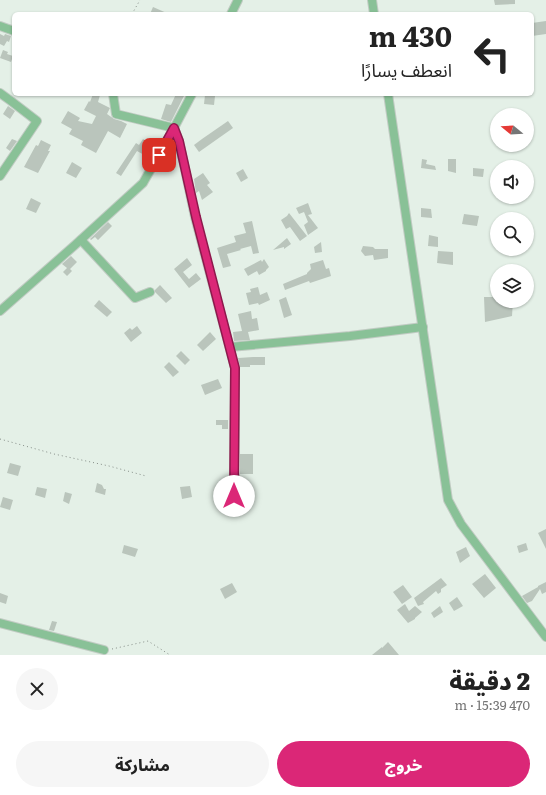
<!DOCTYPE html>
<html lang="ar">
<head>
<meta charset="utf-8">
<style>
  :root { --surface:#fff; --page:#f6f6f6; --text:#222; --muted:#767676; --accent:#db2777 }
  body { margin:0; font-family:Literata,"Noto Sans Arabic",serif; background:var(--page); color:var(--text); direction:rtl; height:100vh; display:flex; flex-direction:column; font-size:15px; white-space:nowrap }
  * { box-sizing:border-box; margin:0 }
  p { font-size:13px; color:var(--muted) }
  .icon { flex:none; width:22px; height:22px; fill:none; stroke:currentColor; stroke-width:2; stroke-linecap:round; stroke-linejoin:round }
  .map { position:relative; height:655px; overflow:hidden; direction:ltr }
  .side { display:flex; flex-direction:column; background:var(--surface); flex:1 }
  .side>* { flex:none }
  .banner { position:absolute; left:12px; top:12px; width:522px; height:84px; border-radius:6px; box-shadow:0 1px 3px #0004; direction:rtl; background:#fff; color:var(--text); overflow:hidden }
  .needle { width:26px; rotate:288deg }
  .controls { position:absolute; left:490px; top:108px; display:grid; gap:8px }
  .controls a { display:grid; place-items:center; width:44px; height:44px; border-radius:50%; background:var(--surface); box-shadow:0 1px 3px #0004; font-size:20px }
  .pin { position:absolute; display:grid; place-items:center; width:34px; height:34px; color:#fff; margin:-17px; border-radius:8px; box-shadow:0 2px 6px #0006 }
  .me { position:absolute; width:44px; margin:-22px; rotate:0deg; stroke-linejoin:round; filter:drop-shadow(0 0 3px #0008) }
  .turn { display:flex; align-items:center; gap:14px; height:84px; padding:0 16px; font-size:18px }
  .turn .icon { width:52px; height:52px; stroke-width:2.5 }
  .turn b { display:block; font-size:28px; line-height:34px }
  .round { display:grid; place-items:center; flex:none; width:42px; height:42px; border-radius:21px; background:var(--page) }
  .headline { display:flex; align-items:center; justify-content:space-between; height:68px; padding:0 16px }
  h1 { font-size:24px; font-weight:800; line-height:30px }
  .action { display:flex; gap:8px; margin-top:auto; padding:8px 16px }
  .action a { flex:1; height:46px; border-radius:24px; background:var(--accent); color:#fff; font-size:16px; font-weight:800; line-height:46px; text-align:center }
  .action a+a { background:var(--page); color:var(--text) }
  .map>svg:first-child { display:block }
  .building { fill:#bac5bc }
  .lines { fill:none; stroke-linecap:round; stroke-linejoin:round }
  .minor-casing { stroke:#c1cbc3; stroke-width:10 }
  .path { stroke:#858d87; stroke-width:1; stroke-dasharray:1 3; stroke-linecap:butt }
  .minor { stroke:#89c197; stroke-width:8 }
  .route-casing { stroke:#8e194d; stroke-width:10 }
  .route { stroke:#db2777; stroke-width:7 }
</style>
</head>
<body>
<div class="map">
<svg width="546" height="655" viewBox="0 0 546 655">
  <rect width="100%" height="100%" fill="#e4f0e7"/>
  <g class="building">
    <path d="M 494,0 L 515,0 L 515,4 L 495,5 Z"/>
    <path d="M 153,7 L 169,14 L 150,14 Z"/>
    <path d="M 546,21 L 546,34 L 532,36 L 532,23 Z"/>
    <path d="M 0,34 L 4,36 L 5,34 L 11,36 L 9,42 L 7,41 L 4,46 L 0,44 Z"/>
    <path d="M 3,50 L 8,52 L 7,54 L 13,56 L 11,62 L 0,58 Z"/>
    <path d="M 93,94 L 100,95 L 98,102 L 110,108 L 107,114 L 114,119 L 121,121 L 127,124 L 120,138 L 108,131 L 96,153 L 81,145 L 83,141 L 69,134 L 72,129 L 61,123 L 68,111 L 80,118 L 78,121 L 92,124 L 96,116 L 84,110 L 89,101 L 90,102 Z"/>
    <path d="M 176,94 L 185,94 L 171,122 L 161,119 L 166,104 L 171,105 Z"/>
    <path d="M 205,95 L 215,96 L 214,105 L 204,104 Z"/>
    <path d="M 8,106 L 15,111 L 10,119 L 3,114 Z"/>
    <path d="M 228,121 L 233,128 L 199,152 L 194,145 L 202,139 Z"/>
    <path d="M 12,139 L 17,141 L 10,151 L 6,148 Z"/>
    <path d="M 143,139 L 151,144 L 148,150 L 149,151 L 146,156 L 137,151 L 121,176 L 116,173 L 136,143 L 139,145 Z"/>
    <path d="M 41,140 L 51,145 L 48,151 L 50,151 L 38,173 L 24,167 L 36,145 L 38,146 Z"/>
    <path d="M 422,159 L 427,160 L 426,164 L 435,166 L 436,170 L 421,168 Z"/>
    <path d="M 448,159 L 456,159 L 456,173 L 448,171 Z"/>
    <path d="M 72,162 L 82,168 L 76,178 L 66,173 Z"/>
    <path d="M 473,168 L 484,169 L 483,177 L 473,176 Z"/>
    <path d="M 243,169 L 248,178 L 241,182 L 236,173 Z"/>
    <path d="M 203,173 L 210,183 L 207,185 L 213,192 L 202,200 L 199,191 L 196,193 L 194,179 Z"/>
    <path d="M 31,198 L 41,203 L 36,213 L 26,209 Z"/>
    <path d="M 308,203 L 312,214 L 308,215 L 318,228 L 308,235 L 304,225 L 308,222 L 304,212 L 299,214 L 296,208 Z"/>
    <path d="M 421,208 L 431,209 L 432,218 L 421,217 Z"/>
    <path d="M 289,213 L 307,236 L 300,241 L 290,227 L 286,229 L 281,220 L 287,216 Z"/>
    <path d="M 464,214 L 479,216 L 477,226 L 462,224 Z"/>
    <path d="M 252,221 L 259,253 L 253,254 L 251,246 L 240,249 L 241,250 L 227,254 L 231,266 L 223,268 L 217,248 L 236,242 L 234,236 L 246,233 L 243,223 Z"/>
    <path d="M 108,222 L 112,226 L 98,240 L 95,237 L 91,240 L 90,239 Z"/>
    <path d="M 429,235 L 438,237 L 438,247 L 428,246 Z"/>
    <path d="M 287,238 L 291,244 L 284,249 L 284,247 L 273,250 Z"/>
    <path d="M 321,242 L 322,252 L 315,253 L 314,247 Z"/>
    <path d="M 363,246 L 373,247 L 375,249 L 388,249 L 388,258 L 374,260 L 373,255 L 365,256 L 361,251 Z"/>
    <path d="M 438,251 L 453,252 L 453,265 L 437,263 Z"/>
    <path d="M 71,256 L 77,262 L 70,269 L 72,271 L 67,276 L 63,272 L 67,268 L 62,264 Z"/>
    <path d="M 187,258 L 192,265 L 183,272 L 189,279 L 196,273 L 201,279 L 189,288 L 174,269 Z"/>
    <path d="M 264,259 L 269,267 L 266,270 L 266,271 L 259,275 L 257,271 L 248,276 L 244,269 L 261,260 L 262,262 Z"/>
    <path d="M 323,260 L 326,269 L 329,268 L 331,276 L 310,283 L 309,281 L 285,290 L 283,284 L 307,274 L 307,273 L 311,269 L 310,264 Z"/>
    <path d="M 160,285 L 172,298 L 166,303 L 155,292 L 155,290 Z"/>
    <path d="M 258,287 L 260,295 L 267,292 L 270,300 L 259,305 L 258,303 L 249,305 L 246,293 L 251,292 L 250,289 Z"/>
    <path d="M 286,297 L 292,315 L 284,318 L 279,300 Z"/>
    <path d="M 484,297 L 497,297 L 497,301 L 513,301 L 512,316 L 485,322 Z"/>
    <path d="M 99,300 L 112,312 L 107,317 L 94,306 Z"/>
    <path d="M 251,311 L 252,319 L 257,318 L 259,330 L 248,332 L 250,340 L 234,341 L 233,332 L 242,331 L 238,314 Z"/>
    <path d="M 137,326 L 142,333 L 131,342 L 124,333 L 130,328 L 132,330 Z"/>
    <path d="M 210,332 L 216,339 L 203,351 L 197,345 Z"/>
    <path d="M 181,351 L 190,360 L 185,365 L 176,356 Z"/>
    <path d="M 253,357 L 265,357 L 265,365 L 250,365 L 250,367 L 240,367 L 238,358 Z"/>
    <path d="M 169,362 L 179,372 L 173,377 L 164,367 Z"/>
    <path d="M 218,379 L 222,388 L 205,395 L 201,385 Z"/>
    <path d="M 216,420 L 228,420 L 228,429 L 222,429 L 222,425 L 216,425 Z"/>
    <rect x="240" y="454" width="13" height="20"/>
    <path d="M 10,463 L 21,466 L 18,476 L 7,473 Z"/>
    <path d="M 97,483 L 102,485 L 104,489 L 106,489 L 105,495 L 95,492 Z"/>
    <path d="M 190,486 L 192,497 L 182,499 L 180,487 Z"/>
    <path d="M 37,487 L 47,489 L 45,498 L 35,495 Z"/>
    <path d="M 65,492 L 72,494 L 69,504 L 63,501 Z"/>
    <path d="M 3,497 L 13,500 L 10,510 L 0,507 Z"/>
    <path d="M 546,529 L 546,549 L 538,533 Z"/>
    <path d="M 526,543 L 528,550 L 519,553 L 517,546 Z"/>
    <path d="M 124,545 L 138,549 L 135,557 L 122,553 Z"/>
    <path d="M 466,547 L 470,556 L 460,563 L 456,552 Z"/>
    <path d="M 485,574 L 496,588 L 484,598 L 472,584 Z"/>
    <path d="M 441,578 L 447,585 L 441,589 L 441,592 L 438,594 L 436,591 L 423,602 L 424,604 L 418,606 L 414,598 Z"/>
    <path d="M 546,582 L 546,592 L 542,594 L 540,589 L 532,601 L 527,603 L 522,596 L 538,587 L 538,586 Z"/>
    <path d="M 232,583 L 237,592 L 225,599 L 220,589 Z"/>
    <path d="M 403,585 L 412,597 L 402,604 L 393,592 Z"/>
    <path d="M 0,593 L 8,596 L 6,604 L 0,602 Z"/>
    <path d="M 457,597 L 463,606 L 454,611 L 449,603 Z"/>
    <path d="M 405,604 L 409,611 L 415,606 L 422,612 L 415,618 L 415,619 L 408,623 L 397,610 Z"/>
    <path d="M 440,606 L 443,612 L 434,618 L 431,613 Z"/>
    <path d="M 52,621 L 57,622 L 54,631 L 49,630 Z"/>
    <path d="M 388,642 L 399,655 L 372,655 L 382,647 L 382,648 Z"/>
  </g>
  <g class="lines">
    <defs>
      <g id="minor">
        <path d="M 372,0 L 374,14"/>
        <path d="M 231,14 L 238,0"/>
        <path d="M 0,26 L 14,31"/>
        <path d="M 0,93 L 11,101 L 37,121 L 0,176"/>
        <path d="M 192,94 L 174,128 L 179,141 L 195,217 L 235,368 L 234,496"/>
        <path d="M 388,94 L 448,500 L 461,524 L 546,637"/>
        <path d="M 81,240 L 135,298 L 150,292"/>
        <path d="M 0,311 L 75,245 L 143,183 L 174,128 L 116,114 L 113,94"/>
        <path d="M 230,347 L 350,336 L 423,327"/>
        <path d="M 0,623 L 104,650"/>
      </g>
    </defs>
    <use href="#minor" class="minor-casing"/>
    <g class="path">
      <path d="M 132,14 L 140,0"/>
      <path d="M 0,439 L 54,454 L 109,466 L 146,476"/>
      <path d="M 112,649 L 148,641 L 170,655"/>
    </g>
    <use href="#minor" class="minor"/>
  </g>
  <g class="lines">
    <defs>
      <path id="route" d="M 159,155 L 174,128 L 179,141 L 196,217 L 235,368 L 234,496"/>
    </defs>
    <use href="#route" class="route-casing"/>
    <use href="#route" class="route"/>
  </g>
</svg>
<div class="controls">
<a><svg class="needle" viewBox="-14 -14 28 28"><path d="M0-13l5 13h-10z" fill="#e53935"/><path d="M0 13l5-13h-10z" fill="#767676"/></svg></a>
<a><svg class="icon" aria-label="sound" viewBox="0 0 24 24"><path d="M4 9h4l5-4v14l-5-4H4zM17 9q2 3 0 6"/></svg></a>
<a><svg class="icon" aria-label="search" viewBox="0 0 24 24"><circle cx="10" cy="10" r="6"/><path d="M15 15l6 6"/></svg></a>
<a><svg class="icon" aria-label="layers" viewBox="0 0 24 24"><path d="M12 4l9 5-9 5-9-5zM3 14l9 5 9-5"/></svg></a>
</div>
<div class="pin" style="left:159px;top:155px;background:#d93025"><svg class="icon" aria-label="arrive" viewBox="0 0 24 24"><path d="M6 21V4h12l-3 4 3 4H6"/></svg></div>
<svg class="me" style="left:234px;top:496px" viewBox="-20 -20 40 40"><circle r="19" fill="#fff"/><path d="M0-13L10 11 0 6-10 11z" fill="#db2777"/></svg>
<div class="banner">
<div class="turn"><svg class="icon" aria-label="left" viewBox="0 0 24 24"><path d="M17 20v-9H6M10 6l-5 5 5 5"/></svg><div><b>430 m</b>انعطف يسارًا</div></div>
</div>
</div>
<section class="side">
<div class="headline"><div><h1>2 دقيقة</h1><p>470 m · 15:39</p></div><a class="round"><svg class="icon" aria-label="close" viewBox="0 0 24 24"><path d="M6 6l12 12M18 6L6 18"/></svg></a></div>
<div class="action"><a>خروج</a><a>مشاركة</a></div>
</section>
</body>
</html>
